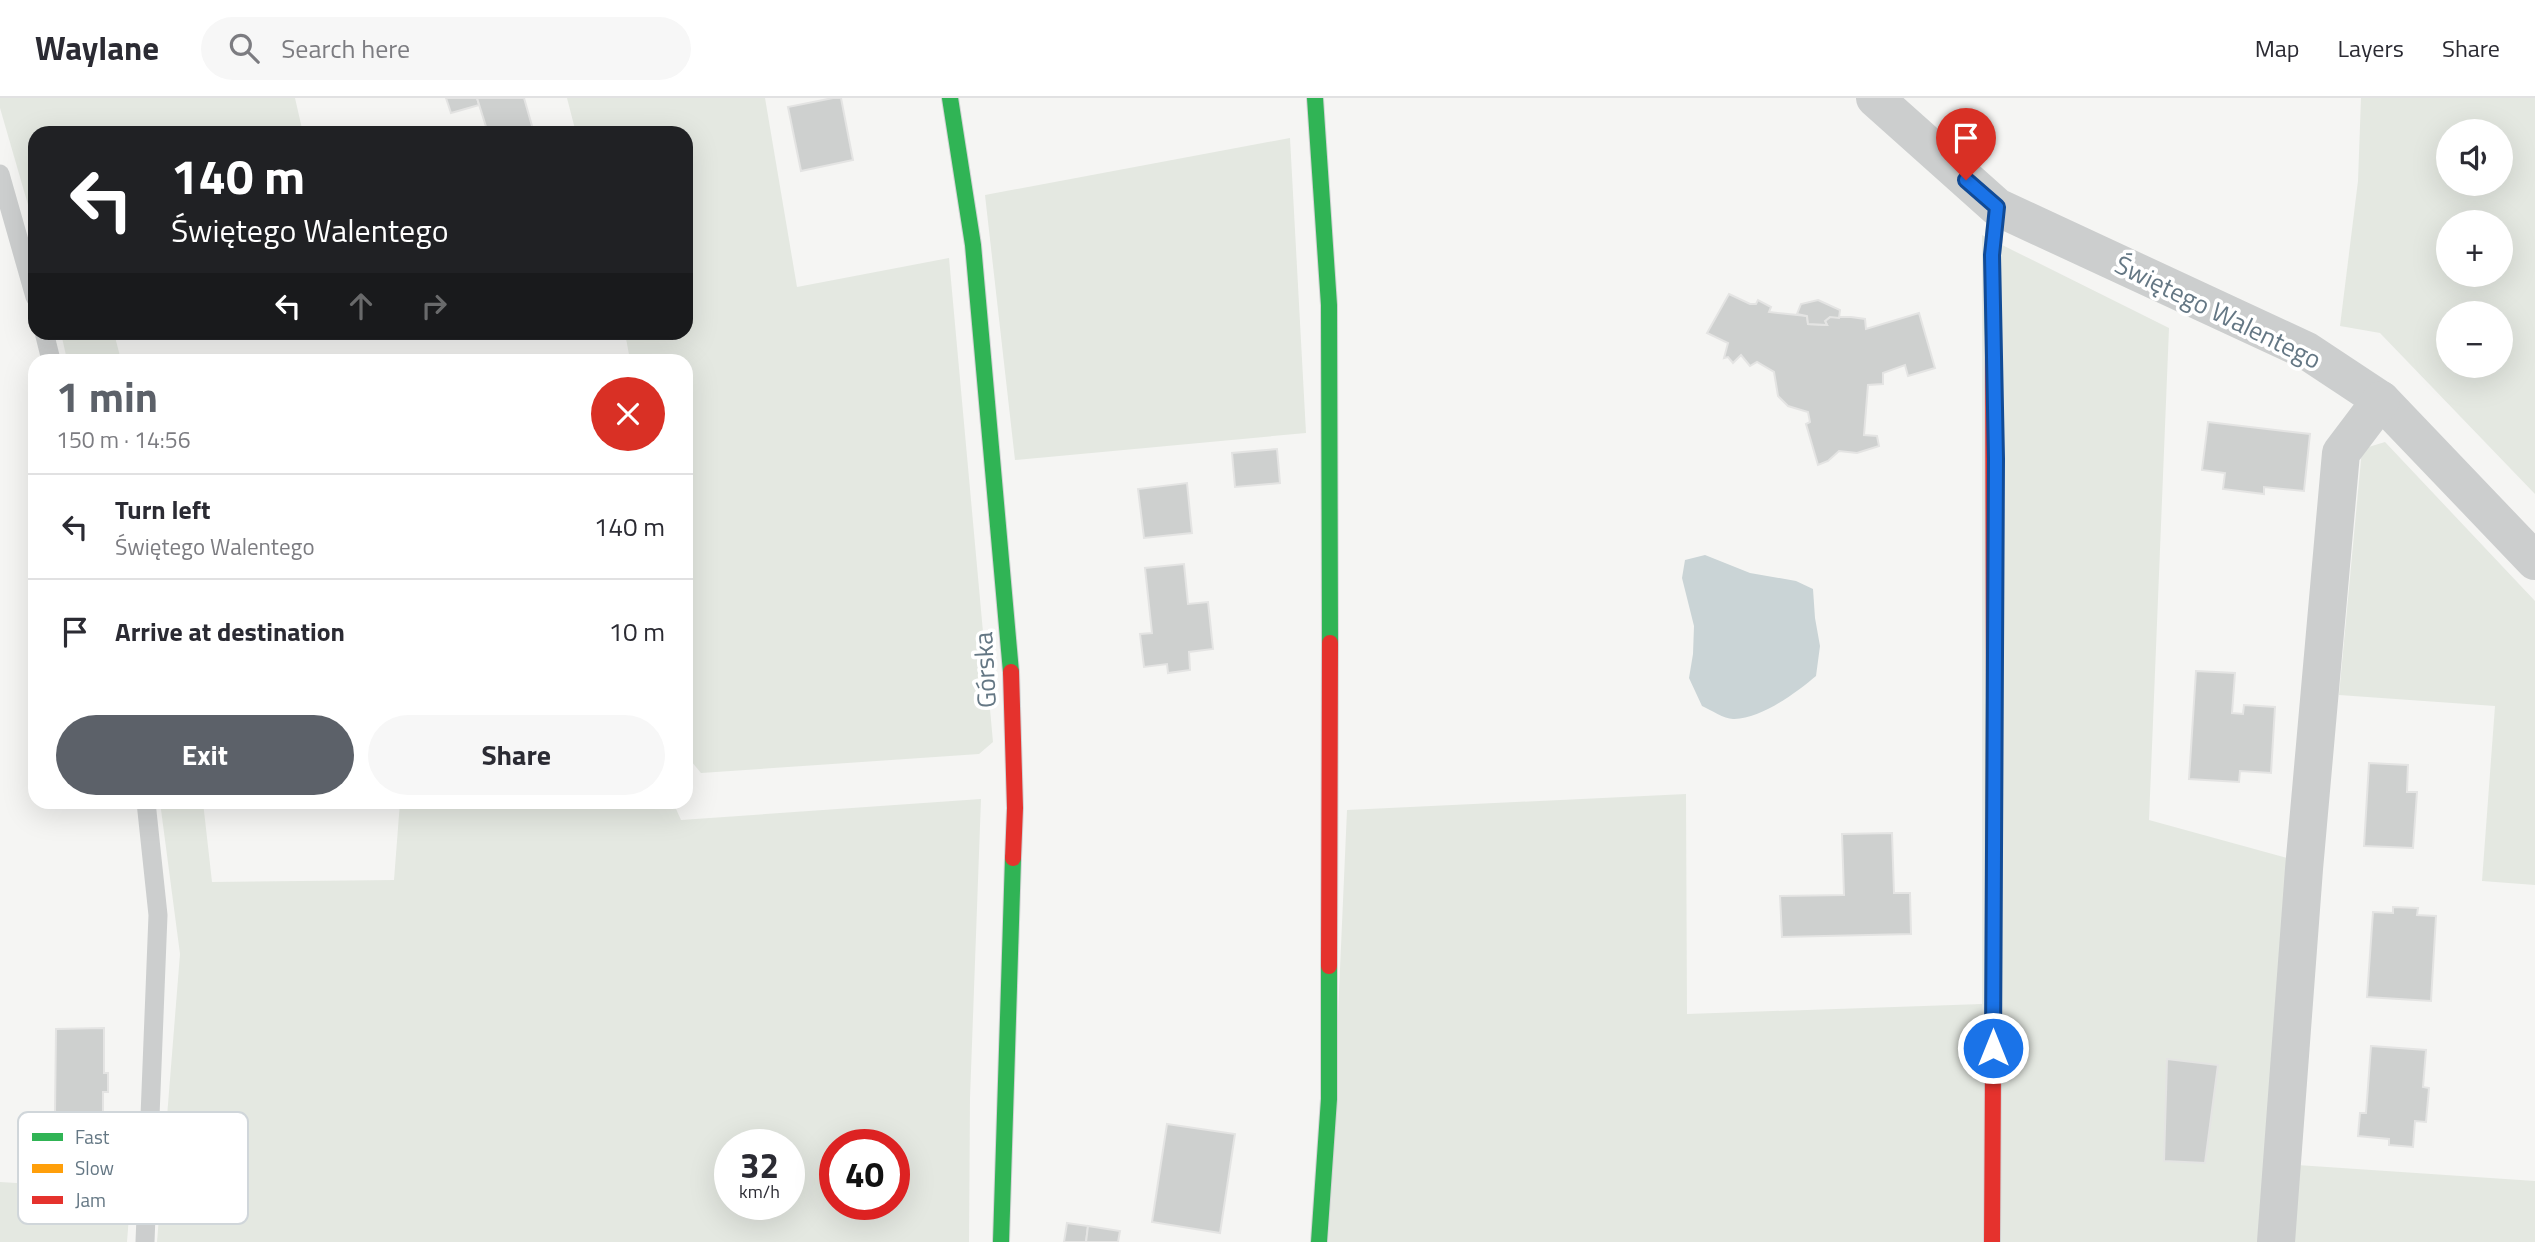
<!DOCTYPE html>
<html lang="en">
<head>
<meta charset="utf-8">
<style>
  :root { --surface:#fff; --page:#f7f7f7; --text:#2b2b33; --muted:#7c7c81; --line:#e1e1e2; --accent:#5c6169 }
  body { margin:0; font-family:"Titillium Web",sans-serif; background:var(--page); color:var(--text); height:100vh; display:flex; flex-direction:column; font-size:26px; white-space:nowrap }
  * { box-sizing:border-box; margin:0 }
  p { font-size:23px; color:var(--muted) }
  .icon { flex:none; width:38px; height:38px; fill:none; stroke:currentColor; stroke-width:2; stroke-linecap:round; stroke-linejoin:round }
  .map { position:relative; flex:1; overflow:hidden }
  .sheet { position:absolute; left:28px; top:256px; width:665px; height:455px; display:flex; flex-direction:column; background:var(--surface); border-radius:21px; box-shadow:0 7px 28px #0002 }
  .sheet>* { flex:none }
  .guide { position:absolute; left:28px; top:28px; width:665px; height:214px; border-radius:21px; box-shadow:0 7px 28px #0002; background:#202124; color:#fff; overflow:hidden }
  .fabs { position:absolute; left:2436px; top:21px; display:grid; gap:14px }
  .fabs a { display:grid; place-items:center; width:77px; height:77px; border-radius:50%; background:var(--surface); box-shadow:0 7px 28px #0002; font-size:35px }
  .speed { position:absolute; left:714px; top:1031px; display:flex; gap:14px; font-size:35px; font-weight:700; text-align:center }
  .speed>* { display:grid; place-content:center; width:91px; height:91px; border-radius:50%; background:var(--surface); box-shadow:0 7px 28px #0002; line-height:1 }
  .speed small { font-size:18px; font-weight:400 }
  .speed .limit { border:10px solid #d22; background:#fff; color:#111 }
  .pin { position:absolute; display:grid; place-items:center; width:60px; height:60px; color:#fff; margin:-72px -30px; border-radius:50% 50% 50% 0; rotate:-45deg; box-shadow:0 0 7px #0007 }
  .pin .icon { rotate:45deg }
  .me { position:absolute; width:77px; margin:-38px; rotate:0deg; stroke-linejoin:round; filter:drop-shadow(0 0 5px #0008) }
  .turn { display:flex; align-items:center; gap:24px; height:147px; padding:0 28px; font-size:32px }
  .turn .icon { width:91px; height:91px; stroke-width:2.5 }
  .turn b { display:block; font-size:49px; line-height:60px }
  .lanes { display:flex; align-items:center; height:66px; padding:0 28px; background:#0003; justify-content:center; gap:35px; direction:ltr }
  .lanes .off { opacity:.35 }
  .round { display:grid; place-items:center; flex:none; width:74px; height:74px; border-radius:37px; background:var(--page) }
  .headline { display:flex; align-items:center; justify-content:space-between; height:119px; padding:0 28px }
  h1 { font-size:42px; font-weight:700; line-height:52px; color:var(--accent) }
  .cta { display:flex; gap:14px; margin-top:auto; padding:14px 28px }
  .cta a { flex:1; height:80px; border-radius:42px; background:var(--accent); color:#fff; font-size:28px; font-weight:700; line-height:80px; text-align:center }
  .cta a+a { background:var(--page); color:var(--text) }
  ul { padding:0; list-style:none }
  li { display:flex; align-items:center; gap:21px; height:105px; padding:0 28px; border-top:2px solid var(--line) }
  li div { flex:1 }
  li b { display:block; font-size:26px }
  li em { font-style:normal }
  header { display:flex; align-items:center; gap:42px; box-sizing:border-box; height:98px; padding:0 35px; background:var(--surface); border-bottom:2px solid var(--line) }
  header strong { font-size:33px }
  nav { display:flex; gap:38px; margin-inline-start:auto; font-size:24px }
  .search { width:490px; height:63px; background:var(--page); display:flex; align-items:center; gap:18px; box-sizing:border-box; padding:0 24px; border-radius:38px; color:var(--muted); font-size:26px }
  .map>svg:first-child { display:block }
  .green { fill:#e4e8e1; fill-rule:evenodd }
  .water { fill:#cad4d6 }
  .building { fill:#ced0cf; stroke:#e4e4e3; stroke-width:2 }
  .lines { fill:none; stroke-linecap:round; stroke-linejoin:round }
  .fast-casing { stroke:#d2d3d4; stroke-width:18 }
  .slow-casing { stroke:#d2d3d4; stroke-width:18 }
  .jam-casing { stroke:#d2d3d4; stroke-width:18 }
  .lane { stroke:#cccece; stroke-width:19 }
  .street { stroke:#cccece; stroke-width:38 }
  .fast { stroke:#30b455; stroke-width:16 }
  .slow { stroke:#ff9f0a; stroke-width:16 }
  .jam { stroke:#e5322d; stroke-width:16 }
  .route-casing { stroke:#114b97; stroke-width:18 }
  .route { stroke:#1a73e8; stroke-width:12 }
  .labels { text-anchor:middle; stroke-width:7; stroke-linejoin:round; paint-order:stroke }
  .street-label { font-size:26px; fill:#647784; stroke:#fff }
  .key { fill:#fff; stroke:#d0d6da; stroke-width:2 }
  .key-label { font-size:19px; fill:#647784 }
</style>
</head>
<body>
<header>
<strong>Waylane</strong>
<div class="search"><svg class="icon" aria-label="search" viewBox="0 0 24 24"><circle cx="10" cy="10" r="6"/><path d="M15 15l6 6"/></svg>Search here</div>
<nav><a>Map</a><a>Layers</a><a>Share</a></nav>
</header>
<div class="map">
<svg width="2535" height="1144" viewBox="0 0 2535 1144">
  <rect width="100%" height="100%" fill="#f5f5f3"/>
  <g class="green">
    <path d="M 0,0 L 295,0 L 303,35 L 35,35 L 35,131 L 0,10 Z"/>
    <path d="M 567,0 L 765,0 L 797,189 L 949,160 L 993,644 L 979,656 L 701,675 L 686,657 L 686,262 L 630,262 L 625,235 L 686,234 L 686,35 L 576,35 Z"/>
    <path d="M 2361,0 L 2535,0 L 2535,396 L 2380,235 L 2340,228 L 2358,83 ZM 2448,33 L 2501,33 L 2501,86 L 2448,86 ZM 2448,124 L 2501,124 L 2501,177 L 2448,177 ZM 2448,215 L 2501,215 L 2501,268 L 2448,268 Z"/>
    <path d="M 1290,40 L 1306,335 L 1015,362 L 985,97 Z"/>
    <path d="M 1982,137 L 2169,230 L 2149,722 L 2291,761 L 2269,1065 L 2535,1083 L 2535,1144 L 1328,1144 L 1347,712 L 1686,696 L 1687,916 L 1982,906 Z"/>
    <path d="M 61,235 L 114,235 L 121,262 L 67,262 Z"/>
    <path d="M 2385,344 L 2535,503 L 2535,787 L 2482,783 L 2495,608 L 2339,597 L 2362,351 Z"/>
    <path d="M 981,701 L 970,1000 L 969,1144 L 157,1144 L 180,856 L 160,704 L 203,704 L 212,784 L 394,782 L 400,704 L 673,704 L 681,722 ZM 730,1046 L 789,1046 L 789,1106 L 730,1106 ZM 835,1046 L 894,1046 L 894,1106 L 835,1106 Z"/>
    <path d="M 0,1084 L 131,1092 L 127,1144 L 0,1144 Z"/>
  </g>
  <path class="water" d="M 1705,457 L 1750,475 L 1796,483 L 1813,491 L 1815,520 L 1820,548 L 1816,578 C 1797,594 1760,622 1733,621 C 1724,621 1711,612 1702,608 L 1689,580 L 1693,556 L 1694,528 L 1682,480 L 1685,462 Z"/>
  <g class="building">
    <path d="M 446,0 L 477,0 L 479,7 L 451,15 Z"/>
    <path d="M 477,0 L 524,0 L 534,35 L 488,35 Z"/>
    <path d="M 833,0 L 841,0 L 853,62 L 801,73 L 788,9 Z"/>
    <path d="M 1729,196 L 1750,206 L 1756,206 L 1758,202 L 1771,209 L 1769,214 L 1807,218 L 1808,226 L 1827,227 L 1825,223 L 1830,219 L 1851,219 L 1865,221 L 1866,231 L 1919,215 L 1935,270 L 1908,278 L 1905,267 L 1883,275 L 1883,286 L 1868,287 L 1864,337 L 1877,338 L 1879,348 L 1857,355 L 1839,353 L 1828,363 L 1818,367 L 1806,326 L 1810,324 L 1808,314 L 1788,308 L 1778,298 L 1774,274 L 1757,264 L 1750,268 L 1741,257 L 1733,265 L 1728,259 L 1724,260 L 1728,245 L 1707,235 Z"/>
    <path d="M 1818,202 L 1840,212 L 1839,220 L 1830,219 L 1825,223 L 1827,227 L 1808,226 L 1807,218 L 1797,216 L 1801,206 Z"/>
    <path d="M 2208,324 L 2310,336 L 2304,393 L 2264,389 L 2264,396 L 2223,391 L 2225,375 L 2202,372 Z"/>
    <path d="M 1277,351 L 1280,385 L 1235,389 L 1232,355 Z"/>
    <path d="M 1187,385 L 1192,435 L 1144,440 L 1138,391 Z"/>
    <path d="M 1184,466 L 1188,506 L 1208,504 L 1213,551 L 1189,554 L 1190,572 L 1168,575 L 1167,566 L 1144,569 L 1140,536 L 1152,535 L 1145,470 Z"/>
    <path d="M 2196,573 L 2235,575 L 2232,615 L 2243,616 L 2244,607 L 2275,609 L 2271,675 L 2240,673 L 2239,684 L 2189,681 Z"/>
    <path d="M 2369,665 L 2408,667 L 2407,694 L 2417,694 L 2413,750 L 2364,748 Z"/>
    <path d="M 1892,735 L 1894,795 L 1910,795 L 1911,836 L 1782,839 L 1780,798 L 1844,797 L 1842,736 Z"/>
    <path d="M 2393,809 L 2418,810 L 2417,817 L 2436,818 L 2431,903 L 2367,899 L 2373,814 L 2393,815 Z"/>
    <path d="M 104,930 L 104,975 L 108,975 L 108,994 L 103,994 L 103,1014 L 55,1015 L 56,931 Z"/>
    <path d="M 2371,948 L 2426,952 L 2423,989 L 2429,990 L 2426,1024 L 2415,1023 L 2413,1049 L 2389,1047 L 2389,1041 L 2358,1038 L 2360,1015 L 2366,1015 Z"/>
    <path d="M 2167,961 L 2218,967 L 2205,1065 L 2164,1063 Z"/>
    <path d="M 1167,1026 L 1235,1036 L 1220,1135 L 1152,1124 Z"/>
    <path d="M 1067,1125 L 1088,1128 L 1086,1144 L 1064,1144 Z"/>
    <path d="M 1088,1128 L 1120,1133 L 1118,1144 L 1086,1144 Z"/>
  </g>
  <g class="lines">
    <defs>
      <g id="fast">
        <path d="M 950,0 L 973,147 L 1011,574"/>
        <path d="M 1315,0 L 1329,207 L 1330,545"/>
        <path d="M 1993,239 L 1992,157 L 1997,109"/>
        <path d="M 1001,1144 L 1013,760"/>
        <path d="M 1319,1144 L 1329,1001 L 1329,868"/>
      </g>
      <path id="slow" d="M 1993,970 L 1994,599"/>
      <g id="jam">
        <path d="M 1993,239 L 1994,599"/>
        <path d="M 1011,574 L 1015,710 L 1013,760"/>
        <path d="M 1329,868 L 1330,545"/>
        <path d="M 1992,1144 L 1993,970"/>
      </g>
    </defs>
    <use href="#fast" class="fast-casing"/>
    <use href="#slow" class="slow-casing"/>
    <use href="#jam" class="jam-casing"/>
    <g class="lane">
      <path d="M 0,76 L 35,199"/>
      <path d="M 44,234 L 51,262"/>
      <path d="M 145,1144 L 158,817 L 146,704"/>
    </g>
    <g class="street">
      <path d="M 1875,0 L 1997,109 L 2307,253 L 2381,302 L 2535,463"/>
      <path d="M 2276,1144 L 2304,771 L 2341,355 L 2381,302"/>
    </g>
    <use href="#fast" class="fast"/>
    <use href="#slow" class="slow"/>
    <use href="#jam" class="jam"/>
  </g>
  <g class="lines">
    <defs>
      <path id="route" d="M 1966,82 L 1997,109 L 1992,157 L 1996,361 L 1993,950"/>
    </defs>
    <use href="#route" class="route-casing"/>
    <use href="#route" class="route"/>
  </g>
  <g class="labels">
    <g class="street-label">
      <text transform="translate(2218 214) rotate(26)" y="9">Świętego Walentego</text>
      <text transform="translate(985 572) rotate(-93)" y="9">Górska</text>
    </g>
  </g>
  <rect x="18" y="1014" width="230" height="112" rx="10" class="key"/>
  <rect x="32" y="1035" width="31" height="8" fill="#30b455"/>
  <rect x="32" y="1066" width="31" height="9" fill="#ff9f0a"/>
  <rect x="32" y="1098" width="31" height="8" fill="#e5322d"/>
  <g class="key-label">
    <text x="75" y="1046">Fast</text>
    <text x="75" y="1077">Slow</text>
    <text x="75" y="1109">Jam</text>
  </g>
</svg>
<div class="fabs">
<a><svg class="icon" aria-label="sound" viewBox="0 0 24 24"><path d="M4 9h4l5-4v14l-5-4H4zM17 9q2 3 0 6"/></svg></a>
<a>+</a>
<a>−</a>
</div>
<div class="speed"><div>32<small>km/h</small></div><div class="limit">40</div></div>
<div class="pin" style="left:1966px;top:82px;background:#d93025"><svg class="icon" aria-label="arrive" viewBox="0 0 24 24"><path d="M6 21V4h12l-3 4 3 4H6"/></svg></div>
<svg class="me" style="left:1993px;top:950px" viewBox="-20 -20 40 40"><circle r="17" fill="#1a73e8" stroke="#fff" stroke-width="3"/><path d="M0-11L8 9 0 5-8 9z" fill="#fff"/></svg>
<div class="guide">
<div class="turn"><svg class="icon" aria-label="left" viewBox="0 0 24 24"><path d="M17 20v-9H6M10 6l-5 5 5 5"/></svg><div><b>140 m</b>Świętego Walentego</div></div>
<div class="lanes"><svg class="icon" aria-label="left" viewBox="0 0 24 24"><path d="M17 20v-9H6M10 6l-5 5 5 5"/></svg><svg class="icon off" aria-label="ahead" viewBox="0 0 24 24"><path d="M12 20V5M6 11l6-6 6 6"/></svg><svg class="icon off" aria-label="right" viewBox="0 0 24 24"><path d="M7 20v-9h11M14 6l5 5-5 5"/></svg></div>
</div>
<section class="sheet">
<div class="headline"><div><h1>1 min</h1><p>150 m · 14:56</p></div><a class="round" style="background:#d93025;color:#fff"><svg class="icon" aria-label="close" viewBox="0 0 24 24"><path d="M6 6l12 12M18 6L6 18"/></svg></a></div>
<ul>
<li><svg class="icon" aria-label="left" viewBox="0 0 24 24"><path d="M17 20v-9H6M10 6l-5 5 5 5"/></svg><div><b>Turn left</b><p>Świętego Walentego</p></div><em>140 m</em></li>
<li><svg class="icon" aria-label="arrive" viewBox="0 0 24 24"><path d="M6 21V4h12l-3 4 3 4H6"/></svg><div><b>Arrive at destination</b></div><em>10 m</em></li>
</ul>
<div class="cta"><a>Exit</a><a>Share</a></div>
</section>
</div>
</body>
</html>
